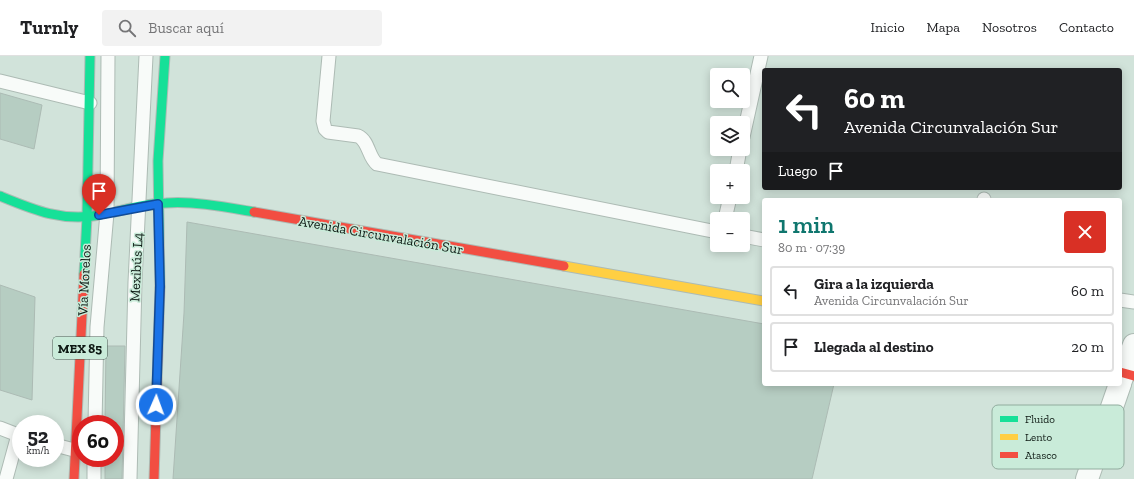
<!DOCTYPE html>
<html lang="es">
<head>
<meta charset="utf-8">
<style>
  :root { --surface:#fff; --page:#f2f2f2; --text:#202124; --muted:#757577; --line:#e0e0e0; --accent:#0f766e }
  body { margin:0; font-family:"Zilla Slab",serif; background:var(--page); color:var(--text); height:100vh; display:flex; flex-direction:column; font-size:15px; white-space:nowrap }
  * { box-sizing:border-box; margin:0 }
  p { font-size:13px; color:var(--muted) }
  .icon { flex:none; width:22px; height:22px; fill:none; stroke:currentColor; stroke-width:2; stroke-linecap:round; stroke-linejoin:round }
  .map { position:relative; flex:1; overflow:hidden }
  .panel { position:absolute; left:762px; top:142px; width:360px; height:188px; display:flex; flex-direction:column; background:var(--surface); border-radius:4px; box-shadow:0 2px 10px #0003 }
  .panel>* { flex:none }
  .top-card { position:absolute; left:762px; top:12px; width:360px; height:122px; border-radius:4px; box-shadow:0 2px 10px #0003; background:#202124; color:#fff; overflow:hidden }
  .buttons { position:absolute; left:710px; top:12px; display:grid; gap:8px }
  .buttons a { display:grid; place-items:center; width:40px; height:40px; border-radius:4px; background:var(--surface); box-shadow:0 2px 10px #0003; font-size:20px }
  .speed { position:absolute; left:12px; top:359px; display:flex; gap:8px; font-size:20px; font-weight:700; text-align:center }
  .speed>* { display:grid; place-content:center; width:52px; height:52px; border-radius:50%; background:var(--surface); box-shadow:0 2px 10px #0003; line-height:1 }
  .speed small { font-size:10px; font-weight:400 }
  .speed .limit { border:6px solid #d22; background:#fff; color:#111 }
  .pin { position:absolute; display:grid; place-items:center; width:34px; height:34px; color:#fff; margin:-41px -17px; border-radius:50% 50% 50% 0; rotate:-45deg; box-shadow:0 0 4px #0007 }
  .pin .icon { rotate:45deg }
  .me { position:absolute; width:44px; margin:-22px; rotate:2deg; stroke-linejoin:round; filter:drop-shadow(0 0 3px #0008) }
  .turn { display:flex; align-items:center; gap:14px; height:84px; padding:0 16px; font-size:18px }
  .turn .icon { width:52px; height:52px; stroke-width:2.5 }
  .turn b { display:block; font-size:28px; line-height:34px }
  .then { display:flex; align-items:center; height:38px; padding:0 16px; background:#0003; gap:8px; font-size:15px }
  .round { display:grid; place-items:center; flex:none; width:42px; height:42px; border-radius:4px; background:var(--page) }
  .headline { display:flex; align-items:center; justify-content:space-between; height:68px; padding:0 16px }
  h1 { font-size:24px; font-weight:600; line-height:30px; color:var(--accent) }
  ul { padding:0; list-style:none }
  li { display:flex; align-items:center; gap:12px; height:50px; margin:0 8px 6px; padding:0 8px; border:2px solid var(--line); border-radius:4px }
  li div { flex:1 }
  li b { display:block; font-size:15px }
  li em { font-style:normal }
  header { display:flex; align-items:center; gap:24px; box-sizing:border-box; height:56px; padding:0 20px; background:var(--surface); border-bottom:1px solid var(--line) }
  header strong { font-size:19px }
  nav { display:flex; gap:22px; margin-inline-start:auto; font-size:14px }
  .search { width:280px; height:36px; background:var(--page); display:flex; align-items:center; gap:10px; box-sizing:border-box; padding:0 14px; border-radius:4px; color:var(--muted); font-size:15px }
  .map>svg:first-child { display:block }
  .building { fill:#b6cdc2; stroke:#acbbb4 }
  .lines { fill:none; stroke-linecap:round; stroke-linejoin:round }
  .lane-casing { stroke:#adbbb4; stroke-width:15 }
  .street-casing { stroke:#adbbb4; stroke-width:24 }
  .fast-casing { stroke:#adbbb4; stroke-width:11 }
  .slow-casing { stroke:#adbbb4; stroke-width:11 }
  .jam-casing { stroke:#adbbb4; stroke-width:11 }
  .lane { stroke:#f8fbf9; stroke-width:13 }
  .street { stroke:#f8fbf9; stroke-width:22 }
  .fast { stroke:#16e098; stroke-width:9 }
  .slow { stroke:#ffcf43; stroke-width:9 }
  .jam { stroke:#f24e42; stroke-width:9 }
  .route-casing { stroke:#114b97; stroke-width:10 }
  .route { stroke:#1a73e8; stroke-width:7 }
  .labels { text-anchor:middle; stroke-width:3; stroke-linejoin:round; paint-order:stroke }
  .shield { fill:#c9ebd9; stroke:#45584e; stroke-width:1 }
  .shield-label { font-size:13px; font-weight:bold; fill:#0d1913 }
  .street-label { font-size:14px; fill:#0d1913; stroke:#c9ebd9 }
  .key { fill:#c9ebd9; stroke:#91ac9e; stroke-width:1 }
  .key-label { font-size:11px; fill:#0d1913 }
</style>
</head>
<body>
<header>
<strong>Turnly</strong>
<div class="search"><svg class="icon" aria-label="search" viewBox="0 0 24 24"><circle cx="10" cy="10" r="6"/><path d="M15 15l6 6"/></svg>Buscar aquí</div>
<nav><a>Inicio</a><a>Mapa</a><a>Nosotros</a><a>Contacto</a></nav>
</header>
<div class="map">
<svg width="1134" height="423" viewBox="0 0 1134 423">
  <rect width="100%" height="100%" fill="#d1e3da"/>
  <g class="building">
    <path d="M 0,37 L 42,49 L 34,93 L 0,83 Z"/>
    <path d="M 187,166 L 764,268 L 764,328 L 834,328 L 812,423 L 173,423 L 184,257 Z"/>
    <path d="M 0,229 L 35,241 L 32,344 L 0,334 Z"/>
    <path d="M 106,290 L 125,290 L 122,423 L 105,423 L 105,402 L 115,402 L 115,368 L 105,368 Z"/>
  </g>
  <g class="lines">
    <defs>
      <g id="lane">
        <path d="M 329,0 L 323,65 L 325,73 L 328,76 L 358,80 C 369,85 368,101 377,108 L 717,176"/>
        <path d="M 0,25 L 90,47"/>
        <path d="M 743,81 L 761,0"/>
        <path d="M 736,115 L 740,93"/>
        <path d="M 984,144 L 984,143"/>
        <path d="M 725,163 L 730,141"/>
        <path d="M 743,180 L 764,184"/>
        <path d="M 1120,244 L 1134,246"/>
        <path d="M 95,368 L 97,271 L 107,157 L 108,0"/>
        <path d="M 0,372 L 18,379 L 6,423"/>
        <path d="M 55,389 L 74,394"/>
        <path d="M 94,423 L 94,402"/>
        <path d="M 130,423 L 135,226 L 146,0"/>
      </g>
      <g id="street">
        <path d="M 1120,327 L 1134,289"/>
        <path d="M 1087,423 L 1120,328"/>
      </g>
      <g id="fast">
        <path d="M 0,140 C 34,154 62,166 100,159 C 122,155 144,147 166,147 C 195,145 225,151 254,156"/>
        <path d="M 84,218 L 87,161 L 90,0"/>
        <path d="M 160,231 L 158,105 L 165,0"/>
      </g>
      <path id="slow" d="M 564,210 L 764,245"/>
      <g id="jam">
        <path d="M 254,156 L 564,210"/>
        <path d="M 1120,316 L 1134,320"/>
        <path d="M 74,423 L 84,218"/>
        <path d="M 154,423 L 160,231"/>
      </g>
    </defs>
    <use href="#lane" class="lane-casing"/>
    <use href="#street" class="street-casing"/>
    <use href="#fast" class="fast-casing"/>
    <use href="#slow" class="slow-casing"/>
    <use href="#jam" class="jam-casing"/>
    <use href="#lane" class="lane"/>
    <use href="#street" class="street"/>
    <use href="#fast" class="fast"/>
    <use href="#slow" class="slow"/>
    <use href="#jam" class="jam"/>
  </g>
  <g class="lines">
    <defs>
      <path id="route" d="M 99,159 L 158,148 L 160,230 L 156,349"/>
    </defs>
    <use href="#route" class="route-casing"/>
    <use href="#route" class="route"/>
  </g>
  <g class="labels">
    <rect class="shield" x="53" y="281" width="54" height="22" rx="3"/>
    <g class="shield-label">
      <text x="80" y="297">MEX 85</text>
    </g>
    <g class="street-label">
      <text transform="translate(381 179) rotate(10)" y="5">Avenida Circunvalación Sur</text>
      <text transform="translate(136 211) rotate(-87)" y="5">Mexibús L4</text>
      <text transform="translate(84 224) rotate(-87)" y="5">Vía Morelos</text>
    </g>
  </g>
  <rect x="992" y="349" width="132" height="64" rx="6" class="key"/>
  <rect x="1000" y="360" width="18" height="6" fill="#16e098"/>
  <rect x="1000" y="378" width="18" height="6" fill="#ffcf43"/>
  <rect x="1000" y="396" width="18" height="6" fill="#f24e42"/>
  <g class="key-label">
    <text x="1025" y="367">Fluido</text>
    <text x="1025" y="385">Lento</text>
    <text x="1025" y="403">Atasco</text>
  </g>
</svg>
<div class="buttons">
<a><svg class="icon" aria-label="search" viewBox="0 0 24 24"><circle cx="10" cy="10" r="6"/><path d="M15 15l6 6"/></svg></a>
<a><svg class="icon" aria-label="layers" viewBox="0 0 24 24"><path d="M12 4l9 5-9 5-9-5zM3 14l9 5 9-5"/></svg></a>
<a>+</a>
<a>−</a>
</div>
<div class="speed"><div>52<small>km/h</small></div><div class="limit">60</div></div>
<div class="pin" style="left:99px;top:159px;background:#d93025"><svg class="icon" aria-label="arrive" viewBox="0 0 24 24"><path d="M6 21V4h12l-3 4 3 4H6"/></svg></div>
<svg class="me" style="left:156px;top:349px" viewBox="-20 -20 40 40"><circle r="17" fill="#1a73e8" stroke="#fff" stroke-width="3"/><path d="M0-11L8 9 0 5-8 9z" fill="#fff"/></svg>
<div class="top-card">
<div class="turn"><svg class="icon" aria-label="left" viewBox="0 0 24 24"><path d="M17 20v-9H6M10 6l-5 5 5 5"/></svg><div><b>60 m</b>Avenida Circunvalación Sur</div></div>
<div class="then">Luego<svg class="icon" aria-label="arrive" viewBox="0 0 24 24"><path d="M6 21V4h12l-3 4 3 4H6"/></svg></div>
</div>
<section class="panel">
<div class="headline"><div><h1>1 min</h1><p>80 m · 07:39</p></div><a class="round" style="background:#d93025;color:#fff"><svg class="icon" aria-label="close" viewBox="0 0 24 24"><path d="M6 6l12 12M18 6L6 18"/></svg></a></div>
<ul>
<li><svg class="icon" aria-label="left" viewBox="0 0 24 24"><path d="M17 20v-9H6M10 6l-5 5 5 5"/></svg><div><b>Gira a la izquierda</b><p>Avenida Circunvalación Sur</p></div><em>60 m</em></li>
<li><svg class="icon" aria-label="arrive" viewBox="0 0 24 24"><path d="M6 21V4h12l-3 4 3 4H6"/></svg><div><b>Llegada al destino</b></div><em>20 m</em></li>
</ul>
</section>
</div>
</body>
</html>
